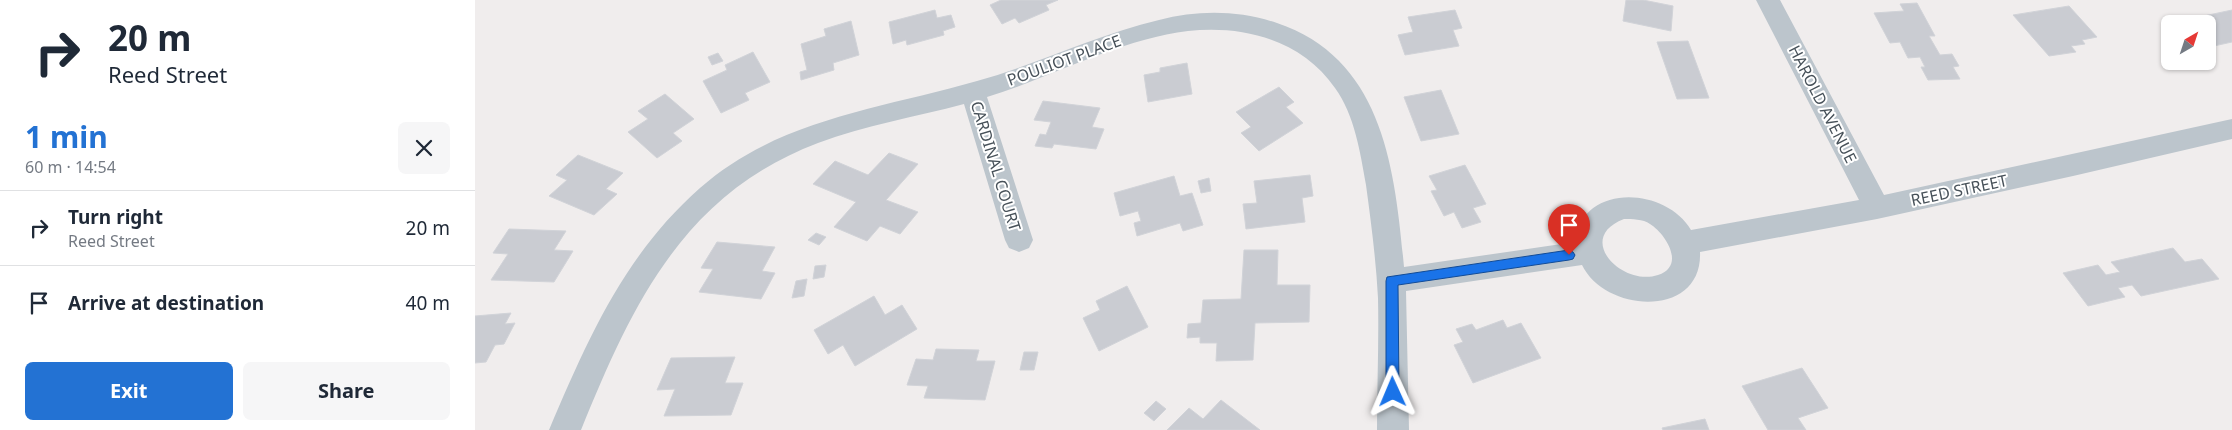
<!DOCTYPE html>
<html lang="en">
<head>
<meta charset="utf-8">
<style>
  :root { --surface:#fff; --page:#f6f6f7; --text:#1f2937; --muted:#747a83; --line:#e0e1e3; --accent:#2372d3 }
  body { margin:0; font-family:"Noto Sans",sans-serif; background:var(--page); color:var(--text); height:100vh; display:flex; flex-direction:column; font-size:19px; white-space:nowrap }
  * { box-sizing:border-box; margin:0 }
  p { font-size:16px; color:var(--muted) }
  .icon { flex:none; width:28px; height:28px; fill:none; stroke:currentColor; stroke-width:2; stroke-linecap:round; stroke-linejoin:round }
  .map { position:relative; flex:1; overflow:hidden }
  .panel { display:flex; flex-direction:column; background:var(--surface); width:475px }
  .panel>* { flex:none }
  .hud { background:#fff; color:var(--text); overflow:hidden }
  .needle { width:32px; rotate:39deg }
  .tools { position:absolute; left:1686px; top:15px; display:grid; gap:10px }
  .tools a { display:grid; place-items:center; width:55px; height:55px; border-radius:8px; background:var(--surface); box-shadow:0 1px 4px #0004; font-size:25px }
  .pin { position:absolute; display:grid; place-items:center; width:42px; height:42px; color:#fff; margin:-51px -21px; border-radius:50% 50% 50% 0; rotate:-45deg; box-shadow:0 0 5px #0007 }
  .pin .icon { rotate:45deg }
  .me { position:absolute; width:55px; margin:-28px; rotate:359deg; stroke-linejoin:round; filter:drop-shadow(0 0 4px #0008) }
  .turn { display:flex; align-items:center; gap:18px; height:105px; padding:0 25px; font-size:22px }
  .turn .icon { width:65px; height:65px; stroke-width:2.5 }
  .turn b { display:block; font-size:35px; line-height:42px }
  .round { display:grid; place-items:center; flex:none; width:52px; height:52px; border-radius:8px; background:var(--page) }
  .headline { display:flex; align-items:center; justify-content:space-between; height:85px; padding:0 25px }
  h1 { font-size:30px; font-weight:700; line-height:38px; color:var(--accent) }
  .cta { display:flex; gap:10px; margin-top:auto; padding:10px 25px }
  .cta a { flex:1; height:58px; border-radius:8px; background:var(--accent); color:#fff; font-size:20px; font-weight:700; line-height:58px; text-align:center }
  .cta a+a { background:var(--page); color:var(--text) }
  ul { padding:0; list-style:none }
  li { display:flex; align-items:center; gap:15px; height:75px; padding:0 25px; border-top:1px solid var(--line) }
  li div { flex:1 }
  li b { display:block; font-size:19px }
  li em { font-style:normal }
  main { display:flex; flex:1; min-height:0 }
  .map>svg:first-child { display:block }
  .building { fill:#caccd2; stroke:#d1d3d8 }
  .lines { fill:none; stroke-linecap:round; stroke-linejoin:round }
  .minor { fill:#bcc5cc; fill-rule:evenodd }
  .route { fill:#1a73e8; stroke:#114b97 }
  .labels { text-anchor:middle; stroke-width:4; stroke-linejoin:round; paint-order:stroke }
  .street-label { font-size:16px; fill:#475159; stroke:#fff }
</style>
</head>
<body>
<main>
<section class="panel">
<div class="hud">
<div class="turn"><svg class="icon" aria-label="right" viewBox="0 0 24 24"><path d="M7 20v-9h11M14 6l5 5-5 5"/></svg><div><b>20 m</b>Reed Street</div></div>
</div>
<div class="headline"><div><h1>1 min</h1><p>60 m · 14:54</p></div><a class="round"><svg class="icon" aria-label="close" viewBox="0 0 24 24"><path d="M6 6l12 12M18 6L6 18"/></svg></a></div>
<ul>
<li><svg class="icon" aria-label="right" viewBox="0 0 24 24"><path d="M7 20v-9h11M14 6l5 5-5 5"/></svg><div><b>Turn right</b><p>Reed Street</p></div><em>20 m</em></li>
<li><svg class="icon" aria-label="arrive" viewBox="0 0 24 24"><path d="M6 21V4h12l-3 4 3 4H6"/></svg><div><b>Arrive at destination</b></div><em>40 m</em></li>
</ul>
<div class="cta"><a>Exit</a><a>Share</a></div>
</section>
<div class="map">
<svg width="1757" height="430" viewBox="0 0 1757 430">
  <rect width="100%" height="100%" fill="#f0eded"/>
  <g class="building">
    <path d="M 526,0 L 583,0 L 571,5 L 574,10 L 544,23 L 540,18 L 527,24 L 515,5 Z"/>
    <path d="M 1151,0 L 1168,0 L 1198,6 L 1196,31 L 1148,21 Z"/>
    <path d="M 1442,3 L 1460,36 L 1454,36 L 1465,55 L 1477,54 L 1484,66 L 1478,67 L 1485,79 L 1453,80 L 1446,67 L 1450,67 L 1445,57 L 1433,58 L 1425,42 L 1415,43 L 1399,13 L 1429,11 L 1425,4 Z"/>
    <path d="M 1594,6 L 1622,37 L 1607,40 L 1610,44 L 1596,46 L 1601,52 L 1574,56 L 1538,15 Z"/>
    <path d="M 460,10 L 462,18 L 476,15 L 480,27 L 468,31 L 469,35 L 432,45 L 431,40 L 418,44 L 414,22 Z"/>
    <path d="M 980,10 L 987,28 L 978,30 L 984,46 L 930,55 L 923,35 L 938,32 L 933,17 Z"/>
    <path d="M 1757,10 L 1757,42 L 1739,46 L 1732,40 L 1732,24 L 1714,24 L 1710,20 Z"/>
    <path d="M 376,21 L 384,55 L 358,63 L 359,70 L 326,80 L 325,72 L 332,70 L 326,44 L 351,36 L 349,29 Z"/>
    <path d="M 1213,41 L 1234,98 L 1202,99 L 1182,42 Z"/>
    <path d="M 278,52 L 295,82 L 270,93 L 274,100 L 246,113 L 228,81 L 252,70 L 250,65 Z"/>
    <path d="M 243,53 L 248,61 L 237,65 L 233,57 Z"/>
    <path d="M 712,63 L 717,94 L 673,102 L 669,75 L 685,72 L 685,68 Z"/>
    <path d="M 804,87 L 819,102 L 811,107 L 828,123 L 784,151 L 766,133 L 776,127 L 761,112 Z"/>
    <path d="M 966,90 L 984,134 L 946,141 L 929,97 Z"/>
    <path d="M 190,94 L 219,119 L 198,133 L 207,141 L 182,158 L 153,132 L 173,119 L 163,111 Z"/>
    <path d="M 568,101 L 625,108 L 617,127 L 629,129 L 621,149 L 579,144 L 577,148 L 560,146 L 565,134 L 571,135 L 576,122 L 559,120 Z"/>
    <path d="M 414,153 L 443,164 L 411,200 L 443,212 L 425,234 L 405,226 L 392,241 L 359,227 L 381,202 L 338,184 L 360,161 L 393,175 Z"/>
    <path d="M 103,155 L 148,173 L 131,189 L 142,194 L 119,215 L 74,196 L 92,180 L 81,175 Z"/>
    <path d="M 990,165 L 1011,204 L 998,208 L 1006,222 L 987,228 L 979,212 L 969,216 L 956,191 L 962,190 L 954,176 Z"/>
    <path d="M 835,175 L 838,196 L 827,198 L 830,222 L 771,229 L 768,204 L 782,203 L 779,181 Z"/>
    <path d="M 699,176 L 705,196 L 717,193 L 728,225 L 708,231 L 705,223 L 662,236 L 659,223 L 666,221 L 663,211 L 645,216 L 639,193 Z"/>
    <path d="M 734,178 L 736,191 L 726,193 L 723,181 Z"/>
    <path d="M 34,229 L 91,231 L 79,250 L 98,251 L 79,282 L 16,280 L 33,254 L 18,253 Z"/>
    <path d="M 341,233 L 351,237 L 344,245 L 333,240 Z"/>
    <path d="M 242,242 L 300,247 L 287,271 L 300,273 L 286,299 L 224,292 L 238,269 L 226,268 Z"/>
    <path d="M 1698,248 L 1710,262 L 1727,259 L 1744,279 L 1666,296 L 1657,285 L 1643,288 L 1650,297 L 1613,306 L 1588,273 L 1623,265 L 1631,275 L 1645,272 L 1636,262 Z"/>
    <path d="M 769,250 L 803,250 L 802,285 L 835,285 L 834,322 L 780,323 L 778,360 L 741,361 L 742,343 L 725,343 L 725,337 L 712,338 L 713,324 L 726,323 L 728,300 L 766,299 Z"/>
    <path d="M 351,265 L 349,277 L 338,279 L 340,266 Z"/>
    <path d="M 332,279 L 329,296 L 317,298 L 321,281 Z"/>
    <path d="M 652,286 L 673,327 L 624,351 L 608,318 L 625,310 L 621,301 Z"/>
    <path d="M 399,296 L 410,315 L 427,305 L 442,329 L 380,366 L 368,345 L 353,354 L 339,330 Z"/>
    <path d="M 36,313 L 30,324 L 40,323 L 29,344 L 20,345 L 11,362 L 0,363 L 0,316 Z"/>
    <path d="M 1028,320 L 1032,328 L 1046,323 L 1066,358 L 998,383 L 979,345 L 988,342 L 981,329 L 997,324 L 1001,330 Z"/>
    <path d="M 461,349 L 504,350 L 501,361 L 520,361 L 510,400 L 449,398 L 453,386 L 432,385 L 441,359 L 458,360 Z"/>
    <path d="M 549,352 L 563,352 L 559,370 L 545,370 Z"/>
    <path d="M 260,357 L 250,383 L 268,383 L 256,415 L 189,416 L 200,389 L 182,390 L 196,358 Z"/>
    <path d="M 1327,368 L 1353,408 L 1323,418 L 1331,430 L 1293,430 L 1267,386 Z"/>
    <path d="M 746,400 L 785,430 L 692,430 L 714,408 L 728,419 Z"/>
    <path d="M 681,401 L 691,409 L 679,421 L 669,413 Z"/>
    <path d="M 1230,419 L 1234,430 L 1188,430 L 1187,428 Z"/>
  </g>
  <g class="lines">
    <path class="minor" d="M 1281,0 L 1305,0 L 1409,195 L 1757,119 L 1757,139 L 1598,176 L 1402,219 L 1225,252 C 1228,318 1131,314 1107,265 L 931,291 L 934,430 L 902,430 C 902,386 904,342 903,298 C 901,260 896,222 891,185 C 885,152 880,116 860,88 C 827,40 769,25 713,31 C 646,39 577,77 512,97 L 558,240 L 554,248 L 544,252 L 534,248 L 530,240 L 489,104 C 441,117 390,125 343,143 C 208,194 157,305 106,430 L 74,430 C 113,339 149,255 225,188 C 303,119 405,109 502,81 C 563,64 621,35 684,20 C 723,10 763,10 802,23 C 909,59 920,170 929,267 L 1100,242 C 1106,183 1190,186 1216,230 L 1384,200 ZM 1149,219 C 1157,219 1168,219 1175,224 C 1191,234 1211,266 1183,275 C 1147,287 1099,238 1149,219 Z"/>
  </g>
  <path class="route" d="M 1094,250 L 1098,252 L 1100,255 L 1098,259 L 1094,260 L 923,285 L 924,392 L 922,396 L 918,398 L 913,396 L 911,392 L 911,281 L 912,277 Z"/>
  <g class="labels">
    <g class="street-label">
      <text transform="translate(589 60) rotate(-20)" y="6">POULIOT PLACE</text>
      <text transform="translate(1348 104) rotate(63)" y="6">HAROLD AVENUE</text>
      <text transform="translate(521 166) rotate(73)" y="6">CARDINAL COURT</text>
      <text transform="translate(1484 190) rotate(-12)" y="6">REED STREET</text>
    </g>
  </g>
</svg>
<div class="tools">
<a><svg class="needle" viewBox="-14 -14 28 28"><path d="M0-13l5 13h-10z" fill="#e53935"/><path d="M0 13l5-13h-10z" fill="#747a83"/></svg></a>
</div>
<div class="pin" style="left:1094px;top:255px;background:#d93025"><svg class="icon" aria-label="arrive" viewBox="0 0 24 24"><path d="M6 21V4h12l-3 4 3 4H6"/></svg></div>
<svg class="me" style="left:918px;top:392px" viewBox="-20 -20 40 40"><path d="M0-17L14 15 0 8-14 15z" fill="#1a73e8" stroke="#fff" stroke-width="4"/></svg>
</div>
</main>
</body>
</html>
